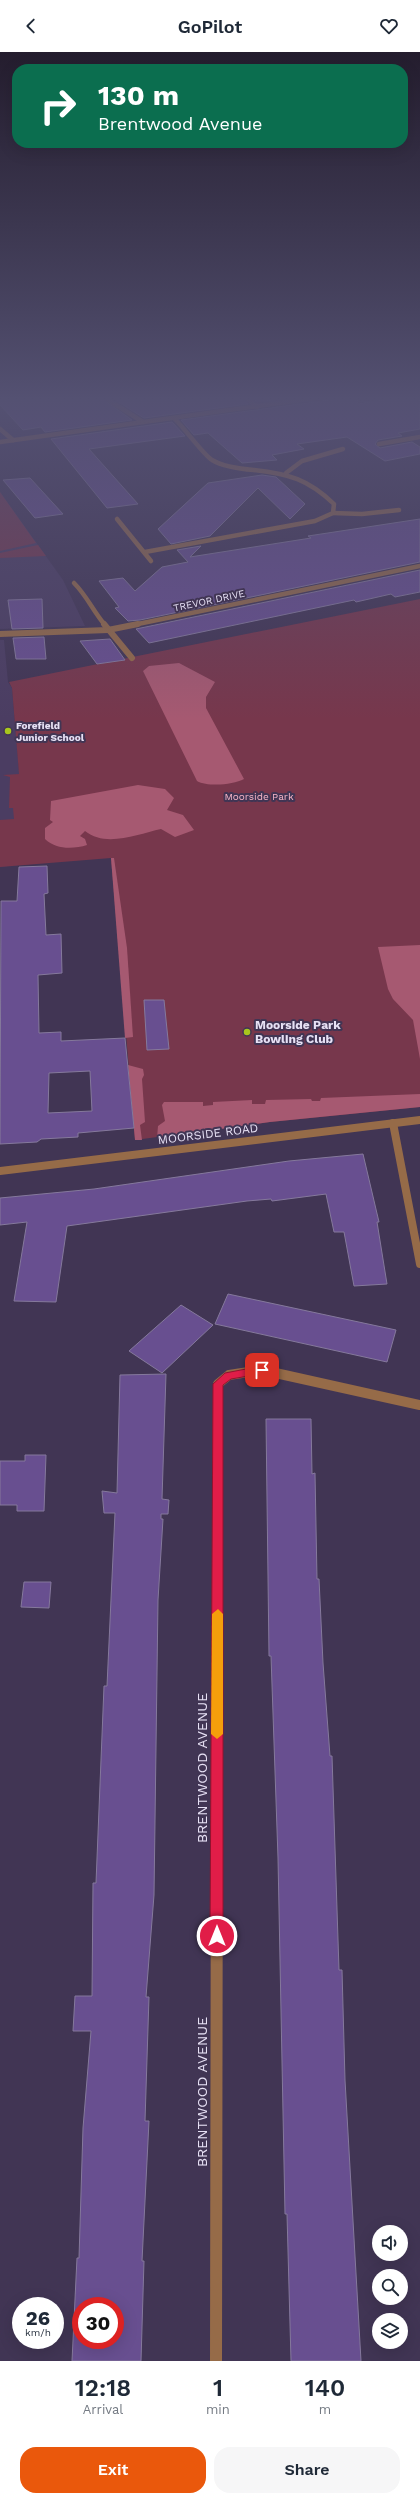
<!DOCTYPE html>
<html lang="en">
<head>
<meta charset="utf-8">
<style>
  :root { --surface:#fff; --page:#f6f6f7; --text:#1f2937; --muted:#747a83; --accent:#ea580c }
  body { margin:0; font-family:"Work Sans",sans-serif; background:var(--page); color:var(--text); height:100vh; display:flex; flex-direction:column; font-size:15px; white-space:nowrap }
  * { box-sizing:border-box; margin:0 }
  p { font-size:13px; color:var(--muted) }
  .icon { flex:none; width:22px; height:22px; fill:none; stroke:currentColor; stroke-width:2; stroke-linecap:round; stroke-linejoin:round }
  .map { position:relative; height:2309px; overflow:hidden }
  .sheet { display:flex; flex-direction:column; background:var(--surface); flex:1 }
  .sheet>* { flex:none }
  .hud { position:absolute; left:12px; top:12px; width:396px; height:84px; border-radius:16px; box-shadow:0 4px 16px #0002; background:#0b6e4f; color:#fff; overflow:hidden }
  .fabs { position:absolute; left:372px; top:2173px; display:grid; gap:8px }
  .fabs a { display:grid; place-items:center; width:36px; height:36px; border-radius:50%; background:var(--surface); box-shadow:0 4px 16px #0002; font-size:20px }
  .speed { position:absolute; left:12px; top:2245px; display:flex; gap:8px; font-size:20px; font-weight:700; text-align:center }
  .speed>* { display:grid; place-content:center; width:52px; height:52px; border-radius:50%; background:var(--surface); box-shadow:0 4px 16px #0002; line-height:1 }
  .speed small { font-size:10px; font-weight:400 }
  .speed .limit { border:6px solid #d22; background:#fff; color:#111 }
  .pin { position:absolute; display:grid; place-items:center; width:34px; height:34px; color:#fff; margin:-17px; border-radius:8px; box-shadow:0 2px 6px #0006 }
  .me { position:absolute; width:44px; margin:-22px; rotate:0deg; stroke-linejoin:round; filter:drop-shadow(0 0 3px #0008) }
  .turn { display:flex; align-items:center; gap:14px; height:84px; padding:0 20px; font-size:18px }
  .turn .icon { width:52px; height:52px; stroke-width:2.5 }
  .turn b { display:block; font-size:28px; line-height:34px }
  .eta { display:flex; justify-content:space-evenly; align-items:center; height:68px; text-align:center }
  .eta b { font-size:24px; font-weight:600; line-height:28px }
  .action { display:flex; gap:8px; margin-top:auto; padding:8px 20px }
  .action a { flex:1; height:46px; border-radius:16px; background:var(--accent); color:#fff; font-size:16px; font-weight:600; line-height:46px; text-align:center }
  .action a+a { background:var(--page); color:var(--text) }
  header { display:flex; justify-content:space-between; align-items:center; height:52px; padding:0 20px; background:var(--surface); font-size:18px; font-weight:600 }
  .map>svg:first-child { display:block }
  .built { fill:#4b3d62 }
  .green { fill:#77374c }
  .forest { fill:#a65971 }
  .building { fill:#684f90; stroke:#85799c; fill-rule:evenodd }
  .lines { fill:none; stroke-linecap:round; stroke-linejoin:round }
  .minor-far4 { stroke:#966b48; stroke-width:4.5 }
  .minor-far3 { stroke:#966b48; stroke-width:6 }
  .minor-far2 { stroke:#966b48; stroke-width:8 }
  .minor-far1 { stroke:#966b48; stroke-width:10 }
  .minor { stroke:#966b48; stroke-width:12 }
  .tertiary { stroke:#966b48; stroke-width:4.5 }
  .route { fill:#e11d48; stroke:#92132f }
  .slow { fill:#f59e0b }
  .poi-dot { fill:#a8c71d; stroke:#413554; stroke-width:1.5 }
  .labels { text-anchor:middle; stroke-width:4; stroke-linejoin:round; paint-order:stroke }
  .far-street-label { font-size:10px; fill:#e7e1f5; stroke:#413554 }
  .far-poi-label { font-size:10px; font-weight:bold; fill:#e7e1f5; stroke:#413554; text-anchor:start }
  .far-park-label { font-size:10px; fill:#f8b6c8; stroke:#413554 }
  .poi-label { font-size:12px; font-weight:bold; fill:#e7e1f5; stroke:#413554; text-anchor:start }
  .street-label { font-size:12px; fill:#e7e1f5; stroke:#413554 }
  .near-street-label { font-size:14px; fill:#e7e1f5; stroke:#413554 }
</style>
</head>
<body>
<header><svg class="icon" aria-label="back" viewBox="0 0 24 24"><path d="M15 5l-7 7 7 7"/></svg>GoPilot<svg class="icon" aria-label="heart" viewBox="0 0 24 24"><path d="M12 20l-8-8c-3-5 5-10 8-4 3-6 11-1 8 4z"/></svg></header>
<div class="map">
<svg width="420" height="2309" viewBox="0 0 420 2309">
  <rect width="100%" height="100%" fill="#413554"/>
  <g class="built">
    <path d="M 0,440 L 63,528 L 85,574 L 0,577 Z"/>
    <path d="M 0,588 L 4,588 L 8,630 L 12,636 L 27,812 L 0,815 Z"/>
  </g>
  <g class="green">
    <path d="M 0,440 L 36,491 L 0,499 Z"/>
    <path d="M 38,493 L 46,504 L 0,506 L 0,501 Z"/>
    <path d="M 420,547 L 420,1055 L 270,1070 L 135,1088 L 111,806 L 0,815 L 0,768 L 14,767 L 13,756 L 9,756 L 10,725 L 3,723 L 19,722 L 12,636 L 9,630 Z"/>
  </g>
  <g class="forest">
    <path d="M 179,611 L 215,630 L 206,645 L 206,656 L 244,727 C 233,733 208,735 197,729 L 143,619 L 149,614 Z"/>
    <path d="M 138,733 L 165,737 L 174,746 L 167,758 L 183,763 L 194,778 L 175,785 L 161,777 C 138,782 106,796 85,779 L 80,784 L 85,787 L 87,793 C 74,797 56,798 45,787 L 45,776 L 53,770 L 50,768 L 51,749 Z"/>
    <path d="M 111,806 L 114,806 L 127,896 L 133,985 L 125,986 Z"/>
    <path d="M 420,893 L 420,1007 L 413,968 L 393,947 L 388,937 L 378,895 Z"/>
    <path d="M 128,1013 L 143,1017 L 144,1023 L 142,1027 L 145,1070 L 140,1073 L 142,1088 L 135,1088 Z"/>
    <path d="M 420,1042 L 420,1055 L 270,1070 L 157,1086 L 158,1074 L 165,1069 L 162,1053 L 164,1050 L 203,1050 L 203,1054 L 213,1053 L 213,1050 L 252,1048 L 252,1052 L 265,1052 L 266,1048 L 311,1047 L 312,1049 L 320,1049 L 321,1046 Z"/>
  </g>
  <g class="building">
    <path d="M 0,344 L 98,344 L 132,368 L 45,380 L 41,375 L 23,378 L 0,353 Z"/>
    <path d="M 109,344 L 241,344 L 248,352 L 144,366 Z"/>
    <path d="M 251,344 L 302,344 L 257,350 Z"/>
    <path d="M 333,344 L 357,344 L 358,352 L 406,344 L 420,344 L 420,377 L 398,381 L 402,384 L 378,388 L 375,392 L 380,396 L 412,390 L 420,395 L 420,402 L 385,409 L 347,385 L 297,392 L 304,397 L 272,403 L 277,408 L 242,411 L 208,381 L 194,383 L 181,368 L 330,348 Z"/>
    <path d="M 172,370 L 185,384 L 89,397 L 138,452 L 107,456 L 51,387 Z"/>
    <path d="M 262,423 L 276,425 L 305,452 L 290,467 L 258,436 L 210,484 L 171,492 L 158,477 L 208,431 Z"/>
    <path d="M 30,426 L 63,462 L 35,466 L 3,428 Z"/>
    <path d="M 420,467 L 420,510 L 140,568 L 128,569 L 115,556 L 119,555 L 99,529 L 123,526 L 135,539 L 162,515 L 188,510 L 177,498 L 201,494 L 190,505 L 311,486 L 308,484 Z"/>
    <path d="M 420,518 L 420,540 L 395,545 L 391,542 L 356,550 L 354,548 L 149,591 L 136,577 Z"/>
    <path d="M 42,547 L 43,576 L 12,577 L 8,548 Z"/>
    <path d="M 44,585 L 46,607 L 16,607 L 13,586 Z"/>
    <path d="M 110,587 L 125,608 L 97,612 L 80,589 Z"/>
    <path d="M 47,814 L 48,841 L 44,842 L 46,883 L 61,882 L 62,921 L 38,923 L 39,981 L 61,980 L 61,989 L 125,986 L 134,1076 L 78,1081 L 78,1085 L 41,1087 L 37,1090 L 0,1092 L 1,849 L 17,849 L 19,815 ZM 90,1019 L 92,1059 L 48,1061 L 49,1021 Z"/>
    <path d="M 144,948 L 164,948 L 169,997 L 147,998 Z"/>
    <path d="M 363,1102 L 379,1170 L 377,1170 L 387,1232 L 354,1234 L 344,1180 L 334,1180 L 326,1142 L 272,1149 L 271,1147 L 247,1149 L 67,1174 L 56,1250 L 14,1249 L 27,1170 L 0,1173 L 0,1146 L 94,1137 L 289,1109 Z"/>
    <path d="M 228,1242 L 396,1278 L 387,1310 L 215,1272 Z"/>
    <path d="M 181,1253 L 213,1273 L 162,1321 L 129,1299 Z"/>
    <path d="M 166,1322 L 162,1447 L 169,1448 L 168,1462 L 161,1462 L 161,1467 L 163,1467 L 158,1548 L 154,1843 L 146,1945 L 149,1945 L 145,2069 L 149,2069 L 142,2209 L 144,2209 L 141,2309 L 72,2309 L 77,2206 L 79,2206 L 83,2076 L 91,1979 L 73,1979 L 75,1944 L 92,1944 L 93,1831 L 96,1831 L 104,1634 L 107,1634 L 115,1461 L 104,1461 L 102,1439 L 117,1441 L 120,1323 ZM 81,2254 L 115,2254 L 115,2288 L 81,2288 Z"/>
    <path d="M 266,1367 L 311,1367 L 312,1422 L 315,1421 L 317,1527 L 319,1527 L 323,1611 L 330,1704 L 332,1704 L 339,1918 L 342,1918 L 345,2028 L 361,2309 L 291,2309 L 287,2162 L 285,2162 L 278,1806 L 271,1604 L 269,1604 Z"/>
    <path d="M 25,1403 L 46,1403 L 44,1459 L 17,1459 L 17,1453 L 0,1453 L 0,1409 L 25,1409 Z"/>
    <path d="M 24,1530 L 51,1530 L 49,1556 L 21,1555 Z"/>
  </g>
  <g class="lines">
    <g class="minor-far4">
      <path d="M 102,344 L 143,370"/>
      <path d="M 245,344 L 257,355"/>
      <path d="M 0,377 L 13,388"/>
      <path d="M 379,392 L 420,385"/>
      <path d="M 286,421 L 302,409 L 343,397"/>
      <path d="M 333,461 L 362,462 L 399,458"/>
      <path d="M 117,467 L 151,509"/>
      <path d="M 145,500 L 315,469 L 333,461 L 334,452 C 308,427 289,422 254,418 C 241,417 224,415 212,408 C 203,402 185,377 175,367"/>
      <path d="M 74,531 C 87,544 93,559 105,573"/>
      <path d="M 133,573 L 420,514"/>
    </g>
    <g class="minor-far3">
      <path d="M 104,572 L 132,606"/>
      <path d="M 0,582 L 108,578 L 138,572"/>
    </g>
    <g class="minor-far2">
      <path d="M 393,1071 L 420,1212"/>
      <path d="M 0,1119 L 420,1068"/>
    </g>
    <path class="minor-far1" d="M 217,1707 L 218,1332 L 229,1323 L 262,1318 L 420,1353"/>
    <path class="minor" d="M 216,2309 L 217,1706"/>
    <path class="tertiary" d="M 0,390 L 329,344"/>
  </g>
  <linearGradient id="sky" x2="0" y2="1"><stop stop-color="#241d2e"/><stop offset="0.52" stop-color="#545172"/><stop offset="1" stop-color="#545172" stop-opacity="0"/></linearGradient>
  <rect width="420" height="667" fill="url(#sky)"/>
  <path class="route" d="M 262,1314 L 266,1315 L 266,1321 L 231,1327 L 223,1333 L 223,1884 L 222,1888 L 217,1890 L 212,1888 L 210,1884 L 213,1332 L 225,1321 Z"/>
  <path class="slow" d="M 218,1557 L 223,1562 L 223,1682 L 217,1687 L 211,1682 L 212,1562 Z"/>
  <g class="poi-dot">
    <circle cx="8" cy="679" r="4"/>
    <circle cx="247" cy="980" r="4"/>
  </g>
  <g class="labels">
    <g class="far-street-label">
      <text transform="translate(209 548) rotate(-12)" y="4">TREVOR DRIVE</text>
    </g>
    <g class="far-poi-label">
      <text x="16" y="677">Forefield<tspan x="16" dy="12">Junior School</tspan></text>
    </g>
    <g class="far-park-label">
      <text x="259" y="748">Moorside Park</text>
    </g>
    <g class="poi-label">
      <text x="255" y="977">Moorside Park<tspan x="255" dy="14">Bowling Club</tspan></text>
    </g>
    <g class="street-label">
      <text transform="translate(208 1082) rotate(-7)" y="4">MOORSIDE ROAD</text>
    </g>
    <g class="near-street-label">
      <text transform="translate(202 1716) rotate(-90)" y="5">BRENTWOOD AVENUE</text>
      <text transform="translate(202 2040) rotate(-90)" y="5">BRENTWOOD AVENUE</text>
    </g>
  </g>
</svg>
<div class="fabs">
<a><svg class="icon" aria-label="sound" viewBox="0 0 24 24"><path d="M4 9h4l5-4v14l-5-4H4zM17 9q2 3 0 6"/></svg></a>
<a><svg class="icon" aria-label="search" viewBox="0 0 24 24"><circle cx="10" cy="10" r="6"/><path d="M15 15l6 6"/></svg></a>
<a><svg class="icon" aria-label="layers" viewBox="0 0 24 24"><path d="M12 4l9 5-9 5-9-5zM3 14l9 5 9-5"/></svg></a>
</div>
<div class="speed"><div>26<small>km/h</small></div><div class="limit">30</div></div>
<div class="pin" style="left:262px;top:1318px;background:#d93025"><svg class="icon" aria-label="arrive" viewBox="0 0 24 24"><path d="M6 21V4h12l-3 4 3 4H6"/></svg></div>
<svg class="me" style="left:217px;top:1884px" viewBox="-20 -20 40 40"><circle r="17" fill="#e11d48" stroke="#fff" stroke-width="3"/><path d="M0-11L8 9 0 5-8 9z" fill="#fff"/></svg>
<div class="hud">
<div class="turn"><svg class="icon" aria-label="right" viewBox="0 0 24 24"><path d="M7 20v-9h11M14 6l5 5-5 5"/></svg><div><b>130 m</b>Brentwood Avenue</div></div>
</div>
</div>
<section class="sheet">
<div class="eta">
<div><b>12:18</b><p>Arrival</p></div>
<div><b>1</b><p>min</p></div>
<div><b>140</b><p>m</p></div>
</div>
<div class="action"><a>Exit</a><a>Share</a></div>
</section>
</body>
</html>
